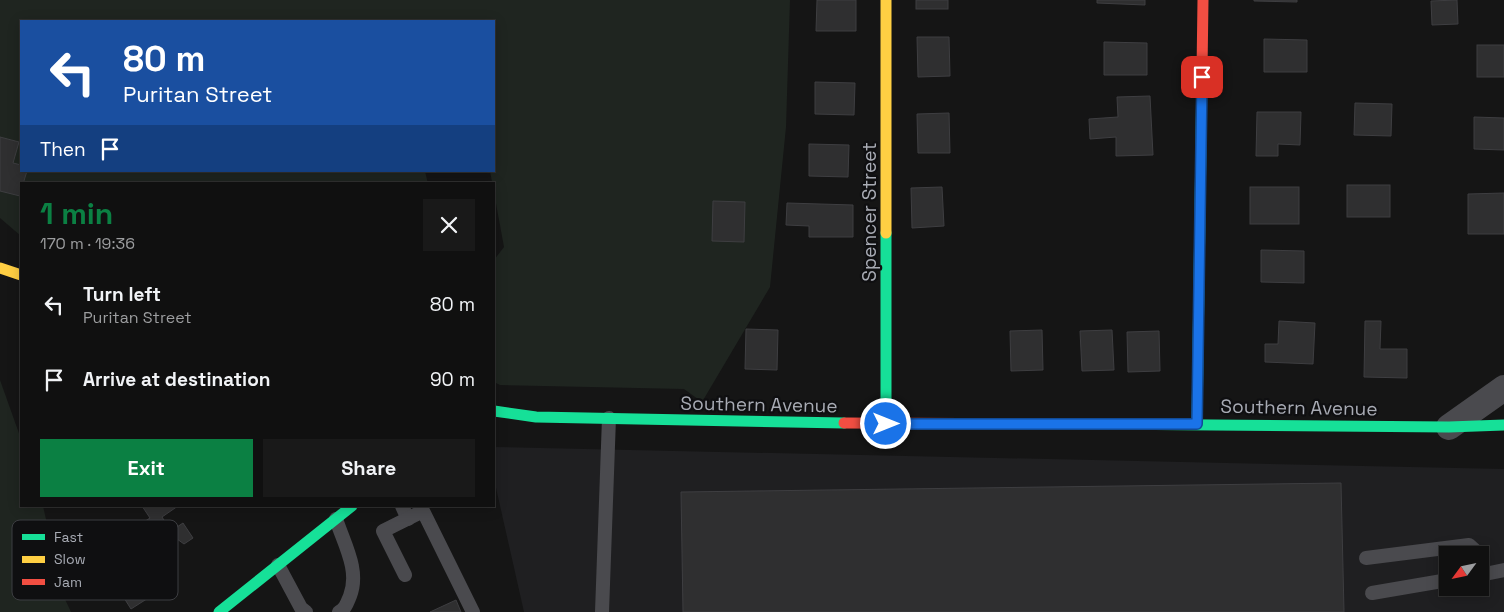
<!DOCTYPE html>
<html lang="en">
<head>
<meta charset="utf-8">
<style>
  :root { --surface:#101010; --page:#191919; --text:#f1f3f6; --muted:#9c9d9f; --line:#303030; --accent:#0b8043 }
  body { margin:0; font-family:"Space Grotesk",sans-serif; background:var(--page); color:var(--text); height:100vh; display:flex; flex-direction:column; font-size:19px; white-space:nowrap }
  * { box-sizing:border-box; margin:0 }
  p { font-size:16px; color:var(--muted) }
  .icon { flex:none; width:28px; height:28px; fill:none; stroke:currentColor; stroke-width:2; stroke-linecap:round; stroke-linejoin:round }
  .map { position:relative; flex:1; overflow:hidden }
  .details { position:absolute; left:20px; top:182px; width:475px; height:325px; display:flex; flex-direction:column; background:var(--surface); border-radius:0px; box-shadow:0 2px 12px #0003,0 0 0 1px var(--line) }
  .details>* { flex:none }
  .guide { position:absolute; left:20px; top:20px; width:475px; height:152px; border-radius:0px; box-shadow:0 2px 12px #0003,0 0 0 1px var(--line); background:#1a4fa0; color:#fff; overflow:hidden }
  .needle { width:32px; rotate:237deg }
  .buttons { position:absolute; left:1439px; top:546px; display:grid; gap:10px }
  .buttons a { display:grid; place-items:center; width:50px; height:50px; border-radius:0px; background:var(--surface); box-shadow:0 2px 12px #0003,0 0 0 1px var(--line); font-size:25px }
  .pin { position:absolute; display:grid; place-items:center; width:42px; height:42px; color:#fff; margin:-21px; border-radius:10px; box-shadow:0 2px 8px #0006 }
  .me { position:absolute; width:55px; margin:-28px; rotate:90deg; stroke-linejoin:round; filter:drop-shadow(0 0 4px #0008) }
  .turn { display:flex; align-items:center; gap:18px; height:105px; padding:0 20px; font-size:22px }
  .turn .icon { width:65px; height:65px; stroke-width:2.5 }
  .turn b { display:block; font-size:35px; line-height:42px }
  .then { display:flex; align-items:center; height:48px; padding:0 20px; background:#0003; gap:10px; font-size:19px }
  .round { display:grid; place-items:center; flex:none; width:52px; height:52px; border-radius:0px; background:var(--page) }
  .summary { display:flex; align-items:center; justify-content:space-between; height:85px; padding:0 20px }
  h1 { font-size:30px; font-weight:700; line-height:38px; color:var(--accent) }
  .action { display:flex; gap:10px; margin-top:auto; padding:10px 20px }
  .action a { flex:1; height:58px; border-radius:0px; background:var(--accent); color:#fff; font-size:20px; font-weight:700; line-height:58px; text-align:center }
  .action a+a { background:var(--page); color:var(--text) }
  ul { padding:0; list-style:none }
  li { display:flex; align-items:center; gap:15px; height:75px; padding:0 20px }
  li div { flex:1 }
  li b { display:block; font-size:19px }
  li em { font-style:normal }
  .map>svg:first-child { display:block }
  .built { fill:#1f1f21; fill-rule:evenodd }
  .green { fill:#1f2520 }
  .building { fill:#2f2f30; stroke:#3e3e41 }
  .lines { fill:none; stroke-linecap:round; stroke-linejoin:round }
  .lane { stroke:#4a4a4e; stroke-width:14 }
  .street { stroke:#4a4a4e; stroke-width:26 }
  .fast { stroke:#16e098; stroke-width:11 }
  .slow { stroke:#ffcf43; stroke-width:11 }
  .jam { stroke:#f24e42; stroke-width:11 }
  .route-casing { stroke:#114b97; stroke-width:12 }
  .route { stroke:#1a73e8; stroke-width:9 }
  .labels { text-anchor:middle; stroke-width:4.5; stroke-linejoin:round; paint-order:stroke }
  .street-label { font-size:19px; fill:#a8abb4; stroke:#0f0f11 }
  .key { fill:#0f0f11; stroke:#3d3e42; stroke-width:1 }
  .key-label { font-size:14px; fill:#a8abb4 }
</style>
</head>
<body>
<div class="map">
<svg width="1504" height="612" viewBox="0 0 1504 612">
  <rect width="100%" height="100%" fill="#151515"/>
  <path class="built" d="M 494,447 L 1504,469 L 1504,612 L 524,612 L 494,479 ZM 1448,555 L 1480,555 L 1480,588 L 1448,588 Z"/>
  <g class="green">
    <path d="M 0,0 L 790,0 L 786,127 L 770,287 L 702,402 L 684,389 L 500,385 L 494,382 L 494,260 L 504,247 L 490,171 L 494,171 L 494,21 L 21,21 L 21,171 L 425,171 L 428,184 L 21,184 L 21,236 L 0,218 Z"/>
    <path d="M 0,380 L 21,439 L 21,506 L 43,506 L 63,595 L 71,612 L 0,612 Z"/>
  </g>
  <g class="building">
    <path d="M 817,0 L 856,0 L 856,31 L 816,31 Z"/>
    <rect x="916" y="0" width="32" height="9"/>
    <path d="M 1097,0 L 1145,0 L 1145,5 L 1097,3 Z"/>
    <path d="M 1254,0 L 1297,0 L 1297,2 L 1254,1 Z"/>
    <path d="M 1457,0 L 1458,24 L 1432,25 L 1431,1 Z"/>
    <path d="M 917,37 L 949,37 L 950,76 L 918,77 Z"/>
    <path d="M 1264,39 L 1307,40 L 1307,72 L 1264,72 Z"/>
    <path d="M 1104,42 L 1147,43 L 1147,75 L 1104,75 Z"/>
    <rect x="1477" y="45" width="27" height="32"/>
    <path d="M 815,82 L 855,83 L 854,115 L 815,114 Z"/>
    <path d="M 1150,96 L 1153,155 L 1116,156 L 1116,137 L 1090,139 L 1089,119 L 1118,117 L 1117,97 Z"/>
    <path d="M 1355,103 L 1392,104 L 1391,136 L 1354,135 Z"/>
    <path d="M 1257,112 L 1301,112 L 1300,145 L 1278,144 L 1278,156 L 1256,156 Z"/>
    <path d="M 949,113 L 950,153 L 918,153 L 917,114 Z"/>
    <path d="M 1474,117 L 1504,118 L 1504,150 L 1474,149 Z"/>
    <path d="M 0,137 L 19,142 L 13,163 L 21,165 L 21,171 L 27,171 L 23,184 L 21,184 L 20,196 L 0,191 Z"/>
    <path d="M 809,144 L 849,145 L 848,177 L 809,176 Z"/>
    <rect x="1347" y="185" width="43" height="32"/>
    <path d="M 942,187 L 944,226 L 912,228 L 911,188 Z"/>
    <rect x="1250" y="187" width="49" height="37"/>
    <path d="M 1504,193 L 1504,234 L 1468,234 L 1468,194 Z"/>
    <path d="M 713,201 L 745,202 L 744,242 L 712,241 Z"/>
    <path d="M 787,203 L 853,205 L 853,237 L 809,237 L 809,226 L 786,225 Z"/>
    <path d="M 1261,250 L 1304,251 L 1304,283 L 1261,282 Z"/>
    <path d="M 1279,321 L 1315,323 L 1313,364 L 1265,362 L 1265,344 L 1278,344 Z"/>
    <path d="M 1365,321 L 1381,321 L 1380,349 L 1407,349 L 1407,378 L 1364,377 Z"/>
    <path d="M 746,329 L 778,330 L 777,370 L 745,369 Z"/>
    <path d="M 1042,330 L 1043,370 L 1011,371 L 1010,331 Z"/>
    <path d="M 1112,330 L 1114,370 L 1082,371 L 1080,331 Z"/>
    <path d="M 1159,331 L 1160,371 L 1128,372 L 1127,332 Z"/>
    <path d="M 1341,483 L 1344,612 L 683,612 L 681,492 Z"/>
    <path d="M 142,506 L 178,506 L 162,517 L 171,531 L 183,523 L 193,538 L 184,544 L 177,539 L 142,562 L 145,567 L 152,563 L 167,586 L 131,609 L 107,571 L 131,556 L 119,538 L 150,518 Z"/>
    <path d="M 456,600 L 461,612 L 430,612 Z"/>
  </g>
  <g class="lines">
    <g class="lane">
      <path d="M 402,506 L 408,519"/>
      <path d="M 336,519 C 344,544 360,570 350,596 C 347,603 346,608 339,612"/>
      <path d="M 1366,558 L 1469,545 L 1480,555"/>
      <path d="M 278,565 L 301,608 L 306,612"/>
      <path d="M 405,575 L 383,531 L 423,511 L 473,612"/>
      <path d="M 1480,575 L 1504,570"/>
      <path d="M 1372,593 L 1448,580"/>
      <path d="M 602,612 L 609,418"/>
    </g>
    <path class="street" d="M 1449,427 L 1504,388"/>
    <g class="fast">
      <path d="M 886,233 L 886,424"/>
      <path d="M 494,411 L 536,417 L 844,423"/>
      <path d="M 1097,424 L 1449,427 L 1504,425"/>
      <path d="M 1197,424 L 1202,71"/>
      <path d="M 219,612 L 352,506"/>
    </g>
    <g class="slow">
      <path d="M 886,0 L 886,233"/>
      <path d="M 0,268 L 21,275"/>
    </g>
    <g class="jam">
      <path d="M 1202,71 L 1203,0"/>
      <path d="M 844,423 L 1097,424"/>
    </g>
  </g>
  <g class="lines">
    <defs>
      <path id="route" d="M 886,424 L 1197,424 L 1202,77"/>
    </defs>
    <use href="#route" class="route-casing"/>
    <use href="#route" class="route"/>
  </g>
  <g class="labels">
    <g class="street-label">
      <text transform="translate(869 212) rotate(-90)" y="7">Spencer Street</text>
      <text transform="translate(759 404) rotate(1)" y="7">Southern Avenue</text>
      <text transform="translate(1299 407) rotate(1)" y="7">Southern Avenue</text>
    </g>
  </g>
  <rect x="12" y="520" width="166" height="80" rx="8" class="key"/>
  <rect x="22" y="534" width="23" height="6" fill="#16e098"/>
  <rect x="22" y="556" width="23" height="7" fill="#ffcf43"/>
  <rect x="22" y="579" width="23" height="6" fill="#f24e42"/>
  <g class="key-label">
    <text x="54" y="542">Fast</text>
    <text x="54" y="564">Slow</text>
    <text x="54" y="587">Jam</text>
  </g>
</svg>
<div class="buttons">
<a><svg class="needle" viewBox="-14 -14 28 28"><path d="M0-13l5 13h-10z" fill="#e53935"/><path d="M0 13l5-13h-10z" fill="#9c9d9f"/></svg></a>
</div>
<div class="pin" style="left:1202px;top:77px;background:#d93025"><svg class="icon" aria-label="arrive" viewBox="0 0 24 24"><path d="M6 21V4h12l-3 4 3 4H6"/></svg></div>
<svg class="me" style="left:886px;top:424px" viewBox="-20 -20 40 40"><circle r="17" fill="#1a73e8" stroke="#fff" stroke-width="3"/><path d="M0-11L8 9 0 5-8 9z" fill="#fff"/></svg>
<div class="guide">
<div class="turn"><svg class="icon" aria-label="left" viewBox="0 0 24 24"><path d="M17 20v-9H6M10 6l-5 5 5 5"/></svg><div><b>80 m</b>Puritan Street</div></div>
<div class="then">Then<svg class="icon" aria-label="arrive" viewBox="0 0 24 24"><path d="M6 21V4h12l-3 4 3 4H6"/></svg></div>
</div>
<section class="details">
<div class="summary"><div><h1>1 min</h1><p>170 m · 19:36</p></div><a class="round"><svg class="icon" aria-label="close" viewBox="0 0 24 24"><path d="M6 6l12 12M18 6L6 18"/></svg></a></div>
<ul>
<li><svg class="icon" aria-label="left" viewBox="0 0 24 24"><path d="M17 20v-9H6M10 6l-5 5 5 5"/></svg><div><b>Turn left</b><p>Puritan Street</p></div><em>80 m</em></li>
<li><svg class="icon" aria-label="arrive" viewBox="0 0 24 24"><path d="M6 21V4h12l-3 4 3 4H6"/></svg><div><b>Arrive at destination</b></div><em>90 m</em></li>
</ul>
<div class="action"><a>Exit</a><a>Share</a></div>
</section>
</div>
</body>
</html>
